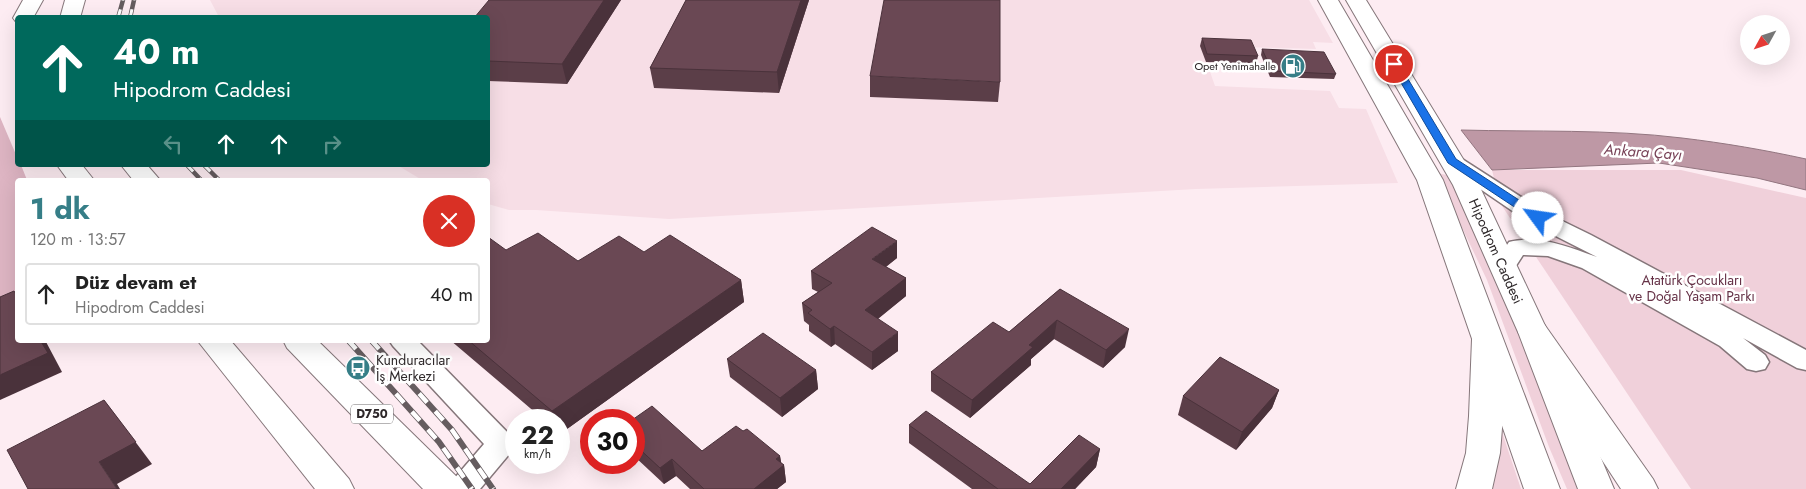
<!DOCTYPE html>
<html lang="tr">
<head>
<meta charset="utf-8">
<style>
  :root { --surface:#fff; --page:#f2f2f2; --text:#222; --muted:#767676; --line:#e0e0e0; --accent:#367e87 }
  body { margin:0; font-family:Jost,sans-serif; background:var(--page); color:var(--text); height:100vh; display:flex; flex-direction:column; font-size:19px; white-space:nowrap }
  * { box-sizing:border-box; margin:0 }
  p { font-size:16px; color:var(--muted) }
  .icon { flex:none; width:28px; height:28px; fill:none; stroke:currentColor; stroke-width:2; stroke-linecap:round; stroke-linejoin:round }
  .map { position:relative; flex:1; overflow:hidden }
  .details { position:absolute; left:15px; top:178px; width:475px; height:165px; display:flex; flex-direction:column; background:var(--surface); border-radius:5px; box-shadow:0 5px 20px #0002 }
  .details>* { flex:none }
  .hud { position:absolute; left:15px; top:15px; width:475px; height:152px; border-radius:5px; box-shadow:0 5px 20px #0002; background:#00695c; color:#fff; overflow:hidden }
  .needle { width:32px; rotate:230deg }
  .fabs { position:absolute; left:1740px; top:15px; display:grid; gap:10px }
  .fabs a { display:grid; place-items:center; width:50px; height:50px; border-radius:50%; background:var(--surface); box-shadow:0 5px 20px #0002; font-size:25px }
  .speed { position:absolute; left:505px; top:409px; display:flex; gap:10px; font-size:25px; font-weight:700; text-align:center }
  .speed>* { display:grid; place-content:center; width:65px; height:65px; border-radius:50%; background:var(--surface); box-shadow:0 5px 20px #0002; line-height:1 }
  .speed small { font-size:12px; font-weight:400 }
  .speed .limit { border:8px solid #d22; background:#fff; color:#111 }
  .pin { position:absolute; display:grid; place-items:center; width:42px; height:42px; color:#fff; margin:-21px; border:2px solid #fff; border-radius:50%; box-shadow:0 1px 5px #0007 }
  .me { position:absolute; width:55px; margin:-28px; rotate:301deg; stroke-linejoin:round; filter:drop-shadow(0 0 4px #0008) }
  .turn { display:flex; align-items:center; gap:18px; height:105px; padding:0 15px; font-size:22px }
  .turn .icon { width:65px; height:65px; stroke-width:2.5 }
  .turn b { display:block; font-size:35px; line-height:42px }
  .lanes { display:flex; align-items:center; height:48px; padding:0 15px; background:#0003; justify-content:center; gap:25px; direction:ltr }
  .lanes .off { opacity:.35 }
  .round { display:grid; place-items:center; flex:none; width:52px; height:52px; border-radius:26px; background:var(--page) }
  .summary { display:flex; align-items:center; justify-content:space-between; height:85px; padding:0 15px }
  h1 { font-size:30px; font-weight:700; line-height:38px; color:var(--accent) }
  ul { padding:0; list-style:none }
  li { display:flex; align-items:center; gap:15px; height:62px; margin:0 10px 8px; padding:0 5px; border:2px solid var(--line); border-radius:5px }
  li div { flex:1 }
  li b { display:block; font-size:19px }
  li em { font-style:normal }
  .map>svg:first-child { display:block }
  .built { fill:#f7dee6 }
  .green { fill:#f0d0da }
  .forest { fill:#deb5c3 }
  .water { fill:#be98a5; stroke:#937680 }
  .lines { fill:none; stroke-linecap:round; stroke-linejoin:round }
  .minor-casing { stroke:#85767a; stroke-width:3 }
  .major-casing { stroke:#85767a; stroke-width:2 }
  .highway-casing { stroke:#85767a; stroke-width:2 }
  .minor { fill:#fff; fill-rule:evenodd }
  .major { fill:#fff; fill-rule:evenodd }
  .highway { fill:#fff; fill-rule:evenodd }
  .rail-far1-casing { stroke:#655c5f; stroke-width:4.5 }
  .rail-casing { stroke:#655c5f; stroke-width:6 }
  .rail-far1 { stroke:#fff; stroke-width:3; stroke-dasharray:9; stroke-linecap:butt }
  .rail { stroke:#fff; stroke-width:4.5; stroke-dasharray:12; stroke-linecap:butt }
  .wall { fill:#5b3e48 }
  .shaded-wall { fill:#4a323b }
  .building { fill:#6a4854; stroke:#4a323b }
  .route { fill:#1a73e8; stroke:#114b97 }
  .labels { text-anchor:middle; stroke-width:5; stroke-linejoin:round; paint-order:stroke }
  .far-poi-label { font-size:11px; fill:#2e282a; stroke:#fff; text-anchor:end }
  .shield { fill:#fff; stroke:#6d686a; stroke-width:1 }
  .shield-label { font-size:12px; font-weight:bold; fill:#2e282a }
  .street-label { font-size:14px; fill:#2e282a; stroke:#fff }
  .park-label { font-size:14px; fill:#653146; stroke:#fff }
  .poi-label { font-size:14px; fill:#2e282a; stroke:#fff; text-anchor:start }
  .water-label { font-size:15px; font-style:italic; fill:#774156; stroke:#fff }
</style>
</head>
<body>
<div class="map">
<svg width="1806" height="489" viewBox="0 0 1806 489">
  <rect width="100%" height="100%" fill="#fdecf2"/>
  <path class="built" d="M 210,0 L 1309,0 L 1333,43 L 1313,42 L 1316,49 L 1201,46 L 1215,86 L 1330,91 L 1339,108 L 1366,109 L 1398,183 L 1196,189 L 669,219 L 536,210 L 509,210 L 488,204 L 488,180 L 422,180 L 397,165 L 488,165 L 488,18 L 219,17 Z"/>
  <g class="green">
    <path d="M 1492,170 L 1681,170 L 1806,198 L 1806,489 L 1691,489 L 1500,203 Z"/>
    <path d="M 1436,173 L 1447,175 L 1471,219 L 1584,489 L 1567,489 L 1549,447 L 1487,280 Z"/>
    <path d="M 1502,432 L 1521,489 L 1492,489 Z"/>
  </g>
  <path class="forest" d="M 0,117 L 17,157 L 18,165 L 21,165 L 27,180 L 18,180 L 17,293 L 0,299 Z"/>
  <path class="water" d="M 1461,130 C 1534,132 1609,129 1682,138 C 1724,143 1765,150 1806,159 L 1806,190 L 1757,178 L 1659,163 L 1492,170 Z"/>
  <g class="lines">
    <defs>
      <g id="minor">
        <path d="M 1452,155 L 1459,157 L 1546,213 L 1591,235 L 1806,350 L 1806,370 L 1797,368 L 1743,338 L 1765,355 L 1769,362 L 1765,369 L 1756,371 L 1747,369 L 1720,346 L 1582,268 L 1548,256 L 1523,255 L 1512,272 L 1504,275 L 1496,272 L 1492,267 L 1509,242 C 1539,234 1570,248 1597,257 L 1530,223 L 1445,165 L 1442,161 L 1445,157 Z"/>
        <path d="M 389,340 L 417,340 L 511,436 L 515,444 L 511,452 L 480,489 L 448,489 L 453,480 L 484,444 L 393,346 Z"/>
      </g>
      <g id="major">
        <path d="M 1318,0 L 1338,0 L 1443,180 L 1560,489 L 1524,489 L 1417,180 Z"/>
        <path d="M 1346,0 L 1366,0 L 1479,185 L 1548,332 L 1614,489 L 1578,489 L 1518,332 L 1453,185 Z"/>
      </g>
      <g id="highway">
        <path d="M 23,0 L 43,0 L 33,18 L 18,18 L 18,23 L 16,22 L 13,18 Z"/>
        <path d="M 65,0 L 85,0 L 80,18 L 60,18 Z"/>
        <path d="M 57,165 L 82,165 L 94,180 L 68,180 Z"/>
        <path d="M 121,165 L 147,165 L 160,180 L 133,180 Z"/>
        <path d="M 1533,321 L 1544,324 L 1653,479 L 1658,489 L 1621,489 L 1518,332 L 1522,324 Z"/>
        <path d="M 1487,328 L 1498,331 L 1502,339 L 1503,416 L 1500,453 L 1492,489 L 1456,489 L 1466,453 L 1469,416 L 1472,339 L 1476,331 Z"/>
        <path d="M 197,340 L 230,340 L 349,479 L 354,489 L 315,489 Z"/>
        <path d="M 283,340 L 317,340 L 459,479 L 464,489 L 423,489 L 287,348 Z"/>
      </g>
    </defs>
    <use href="#minor" class="minor-casing"/>
    <use href="#major" class="major-casing"/>
    <use href="#highway" class="highway-casing"/>
    <use href="#minor" class="minor"/>
    <use href="#major" class="major"/>
    <use href="#highway" class="highway"/>
    <defs>
      <g id="rail-far1">
        <path d="M 118,18 L 123,0"/>
        <path d="M 130,18 L 134,0"/>
        <path d="M 187,165 L 201,180"/>
        <path d="M 204,165 L 219,180"/>
      </g>
      <g id="rail">
        <path d="M 348,340 L 439,442 L 472,489"/>
        <path d="M 371,340 L 452,430 L 493,489"/>
      </g>
    </defs>
    <use href="#rail-far1" class="rail-far1-casing"/>
    <use href="#rail" class="rail-casing"/>
    <use href="#rail-far1" class="rail-far1"/>
    <use href="#rail" class="rail"/>
  </g>
  <g class="wall">
    <path d="M 489,0 L 621,0 L 567,84 L 488,81 L 488,18 Z"/>
    <path d="M 686,0 L 809,0 L 779,93 L 654,88 L 650,68 Z"/>
    <path d="M 1202,38 L 1258,56 L 1256,64 L 1206,62 L 1200,46 Z"/>
    <path d="M 1262,49 L 1336,74 L 1334,79 L 1270,77 L 1261,55 Z"/>
    <path d="M 870,76 L 1000,82 L 998,102 L 870,97 Z"/>
    <path d="M 644,252 L 741,280 L 744,302 L 560,434 L 559,433 L 559,420 L 544,420 L 450,340 L 488,340 L 578,261 Z"/>
    <path d="M 897,258 L 886,267 L 906,278 L 906,296 L 878,319 L 898,351 L 872,370 L 835,344 L 831,347 L 809,331 L 809,325 L 804,321 L 802,303 L 818,292 L 812,289 L 811,271 Z"/>
    <path d="M 1060,289 L 1125,347 L 1103,368 L 1054,339 L 1031,359 L 1031,365 L 970,418 L 931,391 L 931,372 L 1009,332 Z"/>
    <path d="M 727,359 L 816,370 L 818,389 L 782,417 L 730,377 Z"/>
    <path d="M 1279,390 L 1272,408 L 1236,450 L 1178,415 L 1183,396 Z"/>
    <path d="M 634,420 L 702,451 L 743,431 L 780,456 L 781,463 L 784,465 L 786,482 L 777,489 L 690,489 L 676,476 L 664,484 L 634,456 Z"/>
    <path d="M 909,425 L 1030,484 L 1100,449 L 1096,467 L 1075,489 L 972,489 L 909,443 Z"/>
  </g>
  <g class="shaded-wall">
    <path d="M 604,0 L 621,0 L 567,84 L 562,64 Z"/>
    <path d="M 801,0 L 809,0 L 779,93 L 777,72 Z"/>
    <path d="M 897,241 L 897,258 L 872,277 L 872,259 Z"/>
    <path d="M 906,278 L 906,296 L 866,328 L 865,310 Z"/>
    <path d="M 741,280 L 744,302 L 560,434 L 559,431 L 559,420 L 555,420 L 552,411 Z"/>
    <path d="M 1057,320 L 1054,339 L 1031,359 L 1031,365 L 970,418 L 972,400 L 1029,345 Z"/>
    <path d="M 834,326 L 835,344 L 831,347 L 830,329 Z"/>
    <path d="M 1129,329 L 1125,347 L 1103,368 L 1106,350 Z"/>
    <path d="M 898,332 L 898,351 L 872,370 L 872,352 Z"/>
    <path d="M 40,340 L 45,340 L 62,372 L 0,400 L 0,375 Z"/>
    <path d="M 816,370 L 818,389 L 782,417 L 780,398 Z"/>
    <path d="M 1279,390 L 1272,408 L 1236,450 L 1242,432 Z"/>
    <path d="M 104,400 L 152,464 L 117,484 L 120,489 L 117,489 L 99,462 Z"/>
    <path d="M 1100,449 L 1096,467 L 1075,489 L 1061,489 Z"/>
    <path d="M 780,456 L 782,467 L 784,465 L 786,482 L 777,489 L 754,489 L 776,459 Z"/>
    <path d="M 672,459 L 676,476 L 664,484 L 660,468 Z"/>
  </g>
  <g class="building">
    <path d="M 489,0 L 604,0 L 562,64 L 488,61 L 488,18 L 474,18 Z"/>
    <path d="M 686,0 L 801,0 L 777,72 L 650,68 Z"/>
    <path d="M 884,0 L 1000,0 L 1000,82 L 870,76 Z"/>
    <path d="M 1202,38 L 1251,40 L 1258,56 L 1207,54 Z"/>
    <path d="M 1262,49 L 1324,52 L 1336,74 L 1272,71 Z"/>
    <path d="M 872,227 L 897,241 L 872,259 L 906,278 L 865,310 L 898,332 L 872,352 L 834,326 L 830,329 L 808,313 L 812,310 L 802,303 L 832,283 L 811,271 Z"/>
    <path d="M 538,233 L 578,261 L 619,236 L 644,252 L 670,235 L 741,280 L 552,411 L 468,340 L 488,340 L 488,237 L 506,250 Z"/>
    <path d="M 1060,289 L 1129,329 L 1106,350 L 1057,320 L 1029,345 L 1033,347 L 972,400 L 931,372 L 993,322 L 1009,332 Z"/>
    <path d="M 14,291 L 18,298 L 18,340 L 40,340 L 48,353 L 0,375 L 0,297 Z"/>
    <path d="M 763,333 L 816,370 L 780,398 L 727,359 Z"/>
    <path d="M 1220,357 L 1279,390 L 1242,432 L 1183,396 Z"/>
    <path d="M 104,400 L 136,442 L 99,462 L 117,489 L 28,489 L 7,450 Z"/>
    <path d="M 652,406 L 702,451 L 736,426 L 743,431 L 747,429 L 780,456 L 776,459 L 784,465 L 754,489 L 704,489 L 672,459 L 660,468 L 634,444 L 634,420 L 632,420 Z"/>
    <path d="M 926,411 L 1030,484 L 1079,435 L 1100,449 L 1061,489 L 998,489 L 909,425 Z"/>
  </g>
  <path class="route" d="M 1391,62 L 1394,62 L 1399,64 L 1456,159 L 1542,215 L 1543,218 L 1542,220 L 1534,220 L 1448,163 L 1390,64 Z"/>
  <defs>
    <symbol id="fuel-disc" viewBox="-11 -11 22 22"><circle r="9.5" fill="#367e87" stroke="#fff"/><path d="M-5.5-6h7V0h2V4h1.3V-2.5L3-4.5l.8-.8L6-3V5H2.5V1h-1V6h-7ZM-4.2-4.7v3.2H.2V-4.7Z" fill="#fff"/></symbol>
    <symbol id="bus-disc" viewBox="-11 -11 22 22"><circle r="9.5" fill="#367e87" stroke="#fff"/><path d="M-5-6H5V4H4V6H2V4H-2V6H-4V4H-5ZM-3.5-4V0h7V-4ZM-3.5 1.2v1.5H-2V1.2ZM2 1.2v1.5H3.5V1.2Z" fill="#fff"/></symbol>
  </defs>
  <g fill-rule="evenodd">
    <use href="#fuel-disc" x="1279" y="52" width="28" height="28"/>
    <use href="#bus-disc" x="344" y="354" width="28" height="28"/>
  </g>
  <g class="labels">
    <g class="far-poi-label">
      <text x="1276" y="70">Opet Yenimahalle</text>
    </g>
    <rect class="shield" x="351" y="404.5" width="42" height="19" rx="4"/>
    <g class="shield-label">
      <text x="372" y="418">D750</text>
    </g>
    <g class="street-label">
      <text transform="translate(1496 251) rotate(66)" y="5">Hipodrom Caddesi</text>
    </g>
    <g class="park-label">
      <text x="1692" y="285">Atatürk Çocukları<tspan x="1692" dy="16">ve Doğal Yaşam Parkı</tspan></text>
    </g>
    <g class="poi-label">
      <text x="376" y="365">Kunduracılar<tspan x="376" dy="16">İş Merkezi</tspan></text>
    </g>
    <g class="water-label">
      <text transform="translate(1643 152) rotate(4)" y="5">Ankara Çayı</text>
    </g>
  </g>
</svg>
<div class="fabs">
<a><svg class="needle" viewBox="-14 -14 28 28"><path d="M0-13l5 13h-10z" fill="#e53935"/><path d="M0 13l5-13h-10z" fill="#767676"/></svg></a>
</div>
<div class="speed"><div>22<small>km/h</small></div><div class="limit">30</div></div>
<div class="pin" style="left:1394px;top:64px;background:#d93025"><svg class="icon" aria-label="arrive" viewBox="0 0 24 24"><path d="M6 21V4h12l-3 4 3 4H6"/></svg></div>
<svg class="me" style="left:1538px;top:218px" viewBox="-20 -20 40 40"><circle r="19" fill="#fff"/><path d="M0-13L10 11 0 6-10 11z" fill="#1a73e8"/></svg>
<div class="hud">
<div class="turn"><svg class="icon" aria-label="ahead" viewBox="0 0 24 24"><path d="M12 20V5M6 11l6-6 6 6"/></svg><div><b>40 m</b>Hipodrom Caddesi</div></div>
<div class="lanes"><svg class="icon off" aria-label="left" viewBox="0 0 24 24"><path d="M17 20v-9H6M10 6l-5 5 5 5"/></svg><svg class="icon" aria-label="ahead" viewBox="0 0 24 24"><path d="M12 20V5M6 11l6-6 6 6"/></svg><svg class="icon" aria-label="ahead" viewBox="0 0 24 24"><path d="M12 20V5M6 11l6-6 6 6"/></svg><svg class="icon off" aria-label="right" viewBox="0 0 24 24"><path d="M7 20v-9h11M14 6l5 5-5 5"/></svg></div>
</div>
<section class="details">
<div class="summary"><div><h1>1 dk</h1><p>120 m · 13:57</p></div><a class="round" style="background:#d93025;color:#fff"><svg class="icon" aria-label="close" viewBox="0 0 24 24"><path d="M6 6l12 12M18 6L6 18"/></svg></a></div>
<ul>
<li><svg class="icon" aria-label="ahead" viewBox="0 0 24 24"><path d="M12 20V5M6 11l6-6 6 6"/></svg><div><b>Düz devam et</b><p>Hipodrom Caddesi</p></div><em>40 m</em></li>
</ul>
</section>
</div>
</body>
</html>
